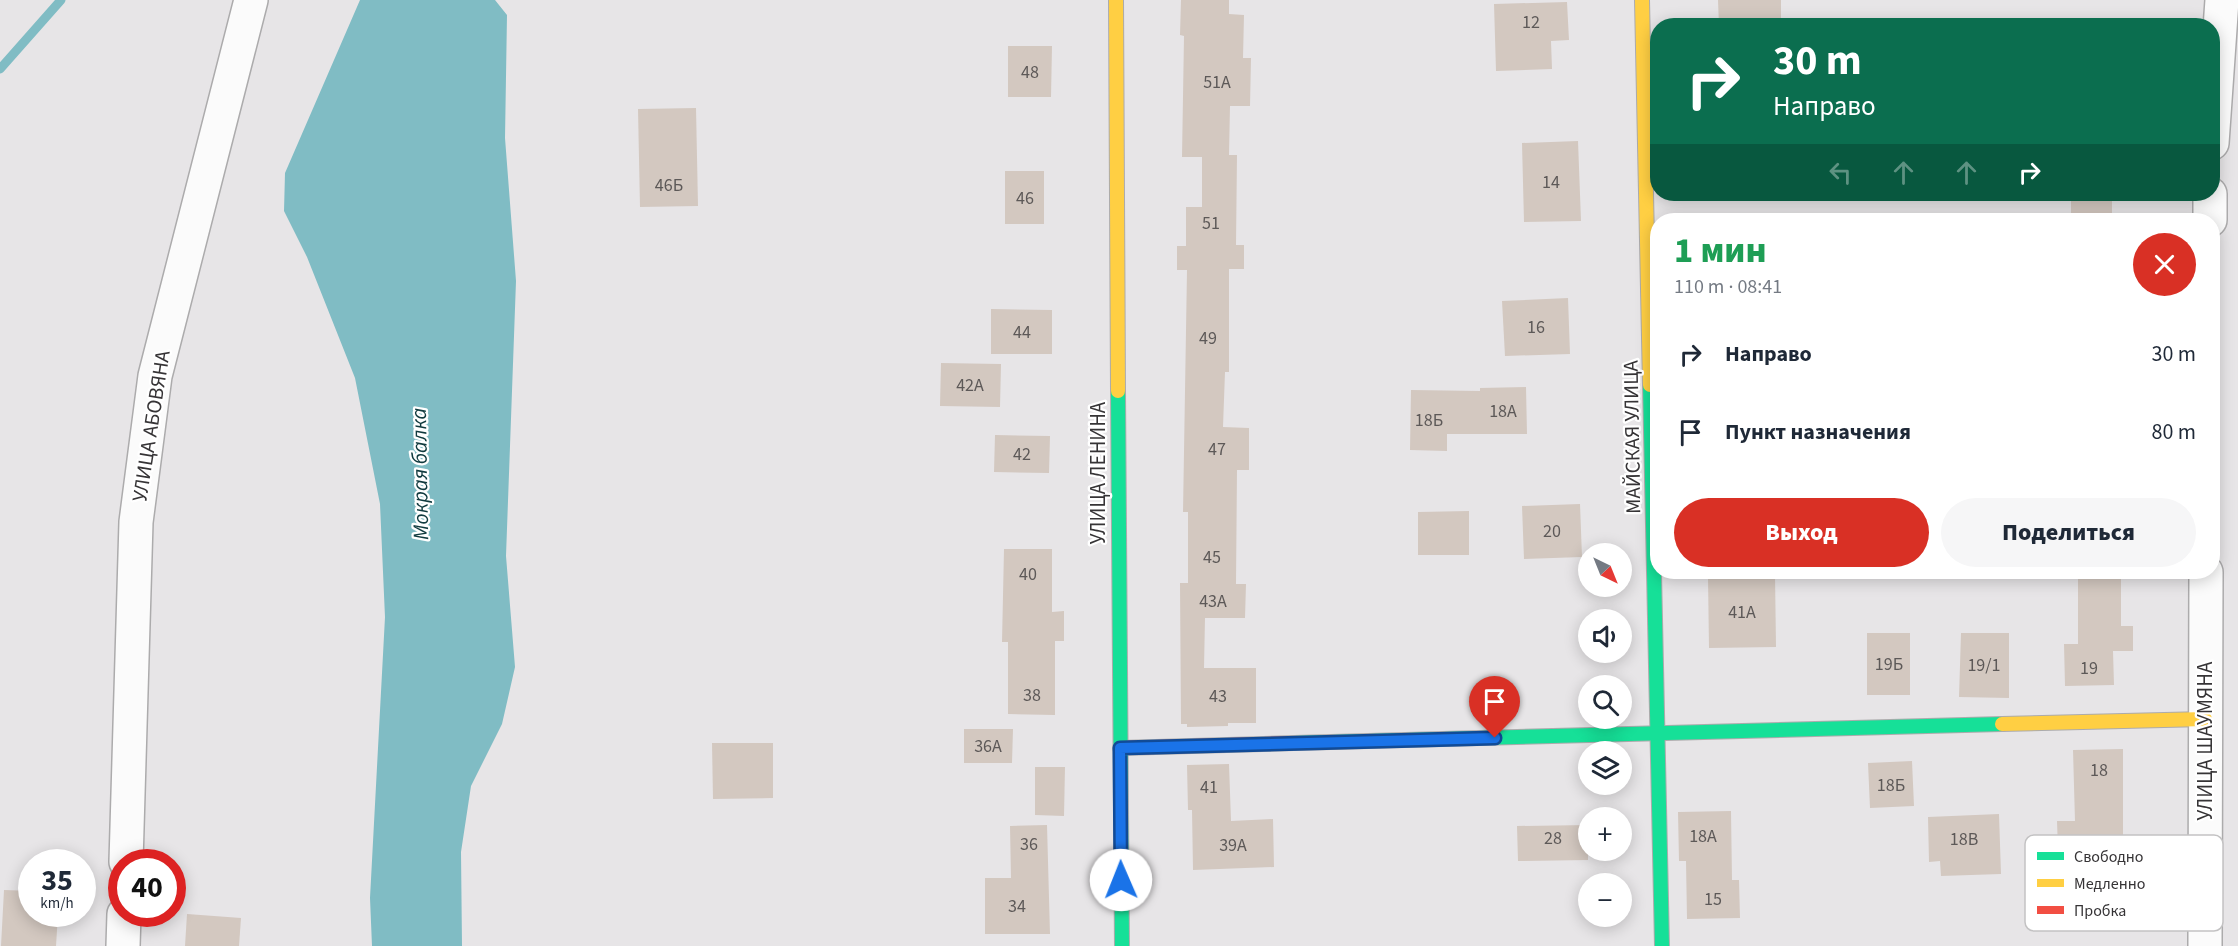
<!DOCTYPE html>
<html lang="ru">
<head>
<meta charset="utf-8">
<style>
  :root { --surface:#fff; --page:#f6f6f7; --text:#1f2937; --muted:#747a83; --accent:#d93025 }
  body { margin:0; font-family:"Source Sans 3",sans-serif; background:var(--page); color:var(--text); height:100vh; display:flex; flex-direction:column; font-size:22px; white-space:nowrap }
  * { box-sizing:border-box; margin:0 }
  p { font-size:20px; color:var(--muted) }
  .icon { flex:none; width:33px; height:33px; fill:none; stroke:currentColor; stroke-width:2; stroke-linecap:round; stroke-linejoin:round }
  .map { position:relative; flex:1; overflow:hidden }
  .side { position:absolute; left:1650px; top:213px; width:570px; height:366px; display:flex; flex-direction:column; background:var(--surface); border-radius:24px; box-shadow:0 3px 15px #0003 }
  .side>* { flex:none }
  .guide { position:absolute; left:1650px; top:18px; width:570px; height:183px; border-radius:24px; box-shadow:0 3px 15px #0003; background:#0b6e4f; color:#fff; overflow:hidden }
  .needle { width:39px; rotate:137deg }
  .tools { position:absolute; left:1578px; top:543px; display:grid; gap:12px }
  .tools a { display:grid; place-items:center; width:54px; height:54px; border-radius:50%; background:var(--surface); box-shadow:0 3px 15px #0003; font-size:30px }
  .speed { position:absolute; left:18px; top:849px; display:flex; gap:12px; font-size:30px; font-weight:700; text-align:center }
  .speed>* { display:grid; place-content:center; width:78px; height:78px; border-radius:50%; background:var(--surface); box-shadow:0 3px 15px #0003; line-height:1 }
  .speed small { font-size:15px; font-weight:400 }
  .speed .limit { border:9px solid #d22; background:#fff; color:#111 }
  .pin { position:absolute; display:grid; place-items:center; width:51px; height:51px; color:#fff; margin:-62px -26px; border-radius:50% 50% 50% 0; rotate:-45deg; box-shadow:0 0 6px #0007 }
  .pin .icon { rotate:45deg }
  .me { position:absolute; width:66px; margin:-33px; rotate:359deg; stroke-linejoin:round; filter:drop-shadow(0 0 4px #0008) }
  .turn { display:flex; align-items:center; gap:21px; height:126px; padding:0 24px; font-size:27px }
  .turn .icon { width:78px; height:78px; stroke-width:2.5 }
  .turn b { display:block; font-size:42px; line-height:51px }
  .lanes { display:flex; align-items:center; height:57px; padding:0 24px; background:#0003; justify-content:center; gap:30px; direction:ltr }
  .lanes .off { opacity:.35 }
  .round { display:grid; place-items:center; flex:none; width:63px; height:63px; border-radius:32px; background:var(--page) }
  .headline { display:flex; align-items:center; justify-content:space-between; height:102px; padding:0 24px }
  h1 { font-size:36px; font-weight:800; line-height:45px; color:#1e9e55 }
  .button { display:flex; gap:12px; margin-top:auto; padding:12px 24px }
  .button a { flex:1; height:69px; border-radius:36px; background:var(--accent); color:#fff; font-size:24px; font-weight:800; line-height:69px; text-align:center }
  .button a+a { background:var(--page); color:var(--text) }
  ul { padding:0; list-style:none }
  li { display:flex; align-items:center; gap:18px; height:78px; padding:0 24px }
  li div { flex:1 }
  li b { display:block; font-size:22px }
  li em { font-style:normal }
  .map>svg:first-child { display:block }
  .water { fill:#80bcc4 }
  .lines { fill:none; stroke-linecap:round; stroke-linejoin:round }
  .stream { stroke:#80bcc4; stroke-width:9 }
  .building { fill:#d3c8c0 }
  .street-casing { stroke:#acabac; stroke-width:36 }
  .fast-casing { stroke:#acabac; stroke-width:16 }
  .slow-casing { stroke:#acabac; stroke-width:16 }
  .jam-casing { stroke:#acabac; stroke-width:16 }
  .street { stroke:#fbfbfb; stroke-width:33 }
  .fast { stroke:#16e098; stroke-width:14 }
  .slow { stroke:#ffcf43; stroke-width:14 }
  .jam { stroke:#f24e42; stroke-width:14 }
  .route-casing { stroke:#114b97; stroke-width:15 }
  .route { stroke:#1a73e8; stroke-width:10 }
  .labels { text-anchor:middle; stroke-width:4.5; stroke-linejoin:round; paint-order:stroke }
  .number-label { font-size:18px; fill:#5d5958 }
  .street-label { font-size:21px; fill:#363436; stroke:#fff }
  .water-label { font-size:22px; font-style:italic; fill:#103a3e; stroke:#fff }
  .key { fill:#fff; stroke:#c3c2c3; stroke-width:1.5 }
  .key-label { font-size:16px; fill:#363436 }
</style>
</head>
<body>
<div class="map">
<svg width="2238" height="946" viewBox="0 0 2238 946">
  <rect width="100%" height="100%" fill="#e7e5e7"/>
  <path class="water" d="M 360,0 L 495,0 L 507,15 L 505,138 L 516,281 L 506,556 L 515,667 L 502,724 L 471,786 L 461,852 L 462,946 L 372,946 L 370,898 L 385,617 L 380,504 L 355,378 L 307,257 L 284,211 L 285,173 Z"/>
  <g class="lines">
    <path class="stream" d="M 0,69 L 61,0"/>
  </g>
  <g class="building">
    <path d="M 1181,0 L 1229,0 L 1229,14 L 1244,15 L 1243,58 L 1251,58 L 1250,106 L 1230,106 L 1229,155 L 1237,155 L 1236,245 L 1244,245 L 1244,269 L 1229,269 L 1229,372 L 1225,372 L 1223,427 L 1249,428 L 1249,470 L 1237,470 L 1236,584 L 1246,584 L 1245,618 L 1205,618 L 1204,668 L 1256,668 L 1256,723 L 1228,723 L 1228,726 L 1187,727 L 1187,724 L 1181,724 L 1180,583 L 1188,583 L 1188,512 L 1183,512 L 1187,270 L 1177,270 L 1177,246 L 1186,246 L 1186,207 L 1202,207 L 1202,157 L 1182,157 L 1184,36 L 1180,35 Z"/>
    <path d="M 1718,0 L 1781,0 L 1781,26 L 1719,26 Z"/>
    <path d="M 1567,2 L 1569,40 L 1551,41 L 1552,69 L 1496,71 L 1494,4 Z"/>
    <path d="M 1008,46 L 1052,46 L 1051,97 L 1008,97 Z"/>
    <path d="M 696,108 L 698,206 L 640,207 L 638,109 Z"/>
    <path d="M 1578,141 L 1581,221 L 1524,222 L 1522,143 Z"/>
    <rect x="1005" y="171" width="39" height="53"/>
    <rect x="2071" y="194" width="41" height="26"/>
    <path d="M 1568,298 L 1570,354 L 1505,356 L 1502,301 Z"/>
    <path d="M 991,309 L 1052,310 L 1052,354 L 991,354 Z"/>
    <path d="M 941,363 L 1001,364 L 1000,407 L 940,406 Z"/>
    <path d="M 1526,387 L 1527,434 L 1447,434 L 1447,451 L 1410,450 L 1411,390 L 1480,391 L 1480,388 Z"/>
    <path d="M 995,435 L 1050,436 L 1049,473 L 994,472 Z"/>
    <path d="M 1580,504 L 1582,557 L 1524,559 L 1522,506 Z"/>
    <path d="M 1469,511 L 1469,555 L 1418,555 L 1418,512 Z"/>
    <path d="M 1004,549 L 1052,549 L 1052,612 L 1064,611 L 1064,641 L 1055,641 L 1055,715 L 1008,714 L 1008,642 L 1002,642 Z"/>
    <path d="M 2078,572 L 2121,572 L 2121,626 L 2133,626 L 2133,651 L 2113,651 L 2114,685 L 2065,686 L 2064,644 L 2078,644 Z"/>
    <path d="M 1775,575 L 1776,647 L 1709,648 L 1708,577 Z"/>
    <rect x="1867" y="633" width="43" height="62"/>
    <path d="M 1961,633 L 2009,633 L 2009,698 L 1959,697 Z"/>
    <path d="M 964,729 L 1013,729 L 1012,763 L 964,763 Z"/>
    <path d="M 712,743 L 773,743 L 773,798 L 713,799 Z"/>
    <path d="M 2123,749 L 2123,848 L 2058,849 L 2057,821 L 2075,821 L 2073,750 Z"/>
    <path d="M 1912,761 L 1914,806 L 1870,808 L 1868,763 Z"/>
    <path d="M 1229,764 L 1231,821 L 1273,819 L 1274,867 L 1193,870 L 1192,810 L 1188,810 L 1187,765 Z"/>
    <path d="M 1035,767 L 1065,767 L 1064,816 L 1035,815 Z"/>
    <path d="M 1731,811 L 1732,880 L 1739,880 L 1740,918 L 1687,919 L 1686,861 L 1679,861 L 1678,812 Z"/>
    <path d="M 1999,814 L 2001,874 L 1941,876 L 1940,861 L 1929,862 L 1928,817 Z"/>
    <path d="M 1047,825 L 1050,934 L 985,934 L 985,878 L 1011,878 L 1010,826 Z"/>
    <path d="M 1588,825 L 1588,860 L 1518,861 L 1517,826 Z"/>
    <path d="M 4,890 L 32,891 L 32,914 L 58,914 L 56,946 L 1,946 Z"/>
    <path d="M 187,914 L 241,918 L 239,946 L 185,946 Z"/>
  </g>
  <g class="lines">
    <defs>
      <g id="street">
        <path d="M 2212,143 L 2222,0"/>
        <path d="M 2210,220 L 2210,194"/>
        <path d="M 126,862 L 136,522 L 155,376 L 251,0"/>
        <path d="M 123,946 L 124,914"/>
        <path d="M 2205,946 L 2206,572"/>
      </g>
      <g id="fast">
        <path d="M 1650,385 L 1662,946"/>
        <path d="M 1118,391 L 1122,946"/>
        <path d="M 1294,743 L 2002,724"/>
      </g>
      <g id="slow">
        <path d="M 1116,0 L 1118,391"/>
        <path d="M 1642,0 L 1650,385"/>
        <path d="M 2002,724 L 2205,719"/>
      </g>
      <path id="jam" d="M 1120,748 L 1294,743"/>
    </defs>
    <use href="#street" class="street-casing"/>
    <use href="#fast" class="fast-casing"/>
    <use href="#slow" class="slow-casing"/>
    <use href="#jam" class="jam-casing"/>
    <use href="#street" class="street"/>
    <use href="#fast" class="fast"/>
    <use href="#slow" class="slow"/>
    <use href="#jam" class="jam"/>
  </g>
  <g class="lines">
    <defs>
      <path id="route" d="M 1121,880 L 1120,748 L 1495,738"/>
    </defs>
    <use href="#route" class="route-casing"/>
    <use href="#route" class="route"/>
  </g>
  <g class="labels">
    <g class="number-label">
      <text x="1531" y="28">12</text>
      <text x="1030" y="78">48</text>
      <text x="1217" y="88">51А</text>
      <text x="1551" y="188">14</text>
      <text x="669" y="191">46Б</text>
      <text x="1025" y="204">46</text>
      <text x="1211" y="229">51</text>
      <text x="1536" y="333">16</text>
      <text x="1022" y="338">44</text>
      <text x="1208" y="344">49</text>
      <text x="970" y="391">42А</text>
      <text x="1503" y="417">18А</text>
      <text x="1429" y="426">18Б</text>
      <text x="1217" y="455">47</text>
      <text x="1022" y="460">42</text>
      <text x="1552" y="537">20</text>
      <text x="1212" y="563">45</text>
      <text x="1028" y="580">40</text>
      <text x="1213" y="607">43А</text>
      <text x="1742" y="618">41А</text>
      <text x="1889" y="670">19Б</text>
      <text x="1984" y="671">19/1</text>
      <text x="2089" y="674">19</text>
      <text x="1032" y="701">38</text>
      <text x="1218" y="702">43</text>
      <text x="988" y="752">36А</text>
      <text x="2099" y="776">18</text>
      <text x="1891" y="791">18Б</text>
      <text x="1209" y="793">41</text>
      <text x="1703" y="842">18А</text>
      <text x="1553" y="844">28</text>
      <text x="1964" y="845">18В</text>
      <text x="1029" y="850">36</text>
      <text x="1233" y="851">39А</text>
      <text x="1713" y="905">15</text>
      <text x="1017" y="912">34</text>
    </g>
    <g class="street-label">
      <text transform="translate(151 426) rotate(-81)" y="7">УЛИЦА АБОВЯНА</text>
      <text transform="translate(1632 437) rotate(-91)" y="7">МАЙСКАЯ УЛИЦА</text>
      <text transform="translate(1098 473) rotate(-90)" y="7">УЛИЦА ЛЕНИНА</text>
      <text transform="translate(2205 741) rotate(-90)" y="7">УЛИЦА ШАУМЯНА</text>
    </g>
    <g class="water-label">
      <text transform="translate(419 474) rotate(-91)" y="8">Мокрая балка</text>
    </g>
  </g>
  <rect x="2025" y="835" width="198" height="96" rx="9" class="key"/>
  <rect x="2037" y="852" width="27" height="8" fill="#16e098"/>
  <rect x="2037" y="879" width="27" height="8" fill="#ffcf43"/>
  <rect x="2037" y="906" width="27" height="8" fill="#f24e42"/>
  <g class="key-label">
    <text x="2074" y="862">Свободно</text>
    <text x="2074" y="889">Медленно</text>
    <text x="2074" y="916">Пробка</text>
  </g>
</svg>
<div class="tools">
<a><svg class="needle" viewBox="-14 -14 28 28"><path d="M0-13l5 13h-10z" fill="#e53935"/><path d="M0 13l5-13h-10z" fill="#747a83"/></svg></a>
<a><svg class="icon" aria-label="sound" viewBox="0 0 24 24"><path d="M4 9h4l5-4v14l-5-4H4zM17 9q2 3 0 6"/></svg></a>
<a><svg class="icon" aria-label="search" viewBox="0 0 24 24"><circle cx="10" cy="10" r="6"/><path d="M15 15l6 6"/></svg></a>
<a><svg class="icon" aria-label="layers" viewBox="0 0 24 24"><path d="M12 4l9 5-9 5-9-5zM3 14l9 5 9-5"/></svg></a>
<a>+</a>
<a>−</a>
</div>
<div class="speed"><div>35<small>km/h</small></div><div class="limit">40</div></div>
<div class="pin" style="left:1495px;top:738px;background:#d93025"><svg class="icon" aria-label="arrive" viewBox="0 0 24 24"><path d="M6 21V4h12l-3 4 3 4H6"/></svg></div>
<svg class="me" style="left:1121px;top:880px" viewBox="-20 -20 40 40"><circle r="19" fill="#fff"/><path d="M0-13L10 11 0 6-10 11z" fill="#1a73e8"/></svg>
<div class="guide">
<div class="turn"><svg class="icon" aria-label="right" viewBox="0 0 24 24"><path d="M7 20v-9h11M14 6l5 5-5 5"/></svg><div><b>30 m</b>Направо</div></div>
<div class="lanes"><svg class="icon off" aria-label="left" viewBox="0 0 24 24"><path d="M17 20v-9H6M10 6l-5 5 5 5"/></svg><svg class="icon off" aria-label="ahead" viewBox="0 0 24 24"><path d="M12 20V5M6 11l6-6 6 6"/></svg><svg class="icon off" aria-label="ahead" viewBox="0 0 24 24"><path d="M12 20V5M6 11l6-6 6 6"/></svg><svg class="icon" aria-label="right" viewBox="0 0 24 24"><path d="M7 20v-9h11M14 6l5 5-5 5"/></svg></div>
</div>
<section class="side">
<div class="headline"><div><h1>1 мин</h1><p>110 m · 08:41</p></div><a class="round" style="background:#d93025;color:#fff"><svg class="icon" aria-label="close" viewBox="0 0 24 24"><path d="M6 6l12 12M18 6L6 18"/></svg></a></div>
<ul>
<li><svg class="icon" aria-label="right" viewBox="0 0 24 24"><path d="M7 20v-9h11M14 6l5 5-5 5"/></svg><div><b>Направо</b></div><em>30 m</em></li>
<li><svg class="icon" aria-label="arrive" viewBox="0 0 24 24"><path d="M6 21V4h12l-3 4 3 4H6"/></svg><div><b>Пункт назначения</b></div><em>80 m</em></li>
</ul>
<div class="button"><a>Выход</a><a>Поделиться</a></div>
</section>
</div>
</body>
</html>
